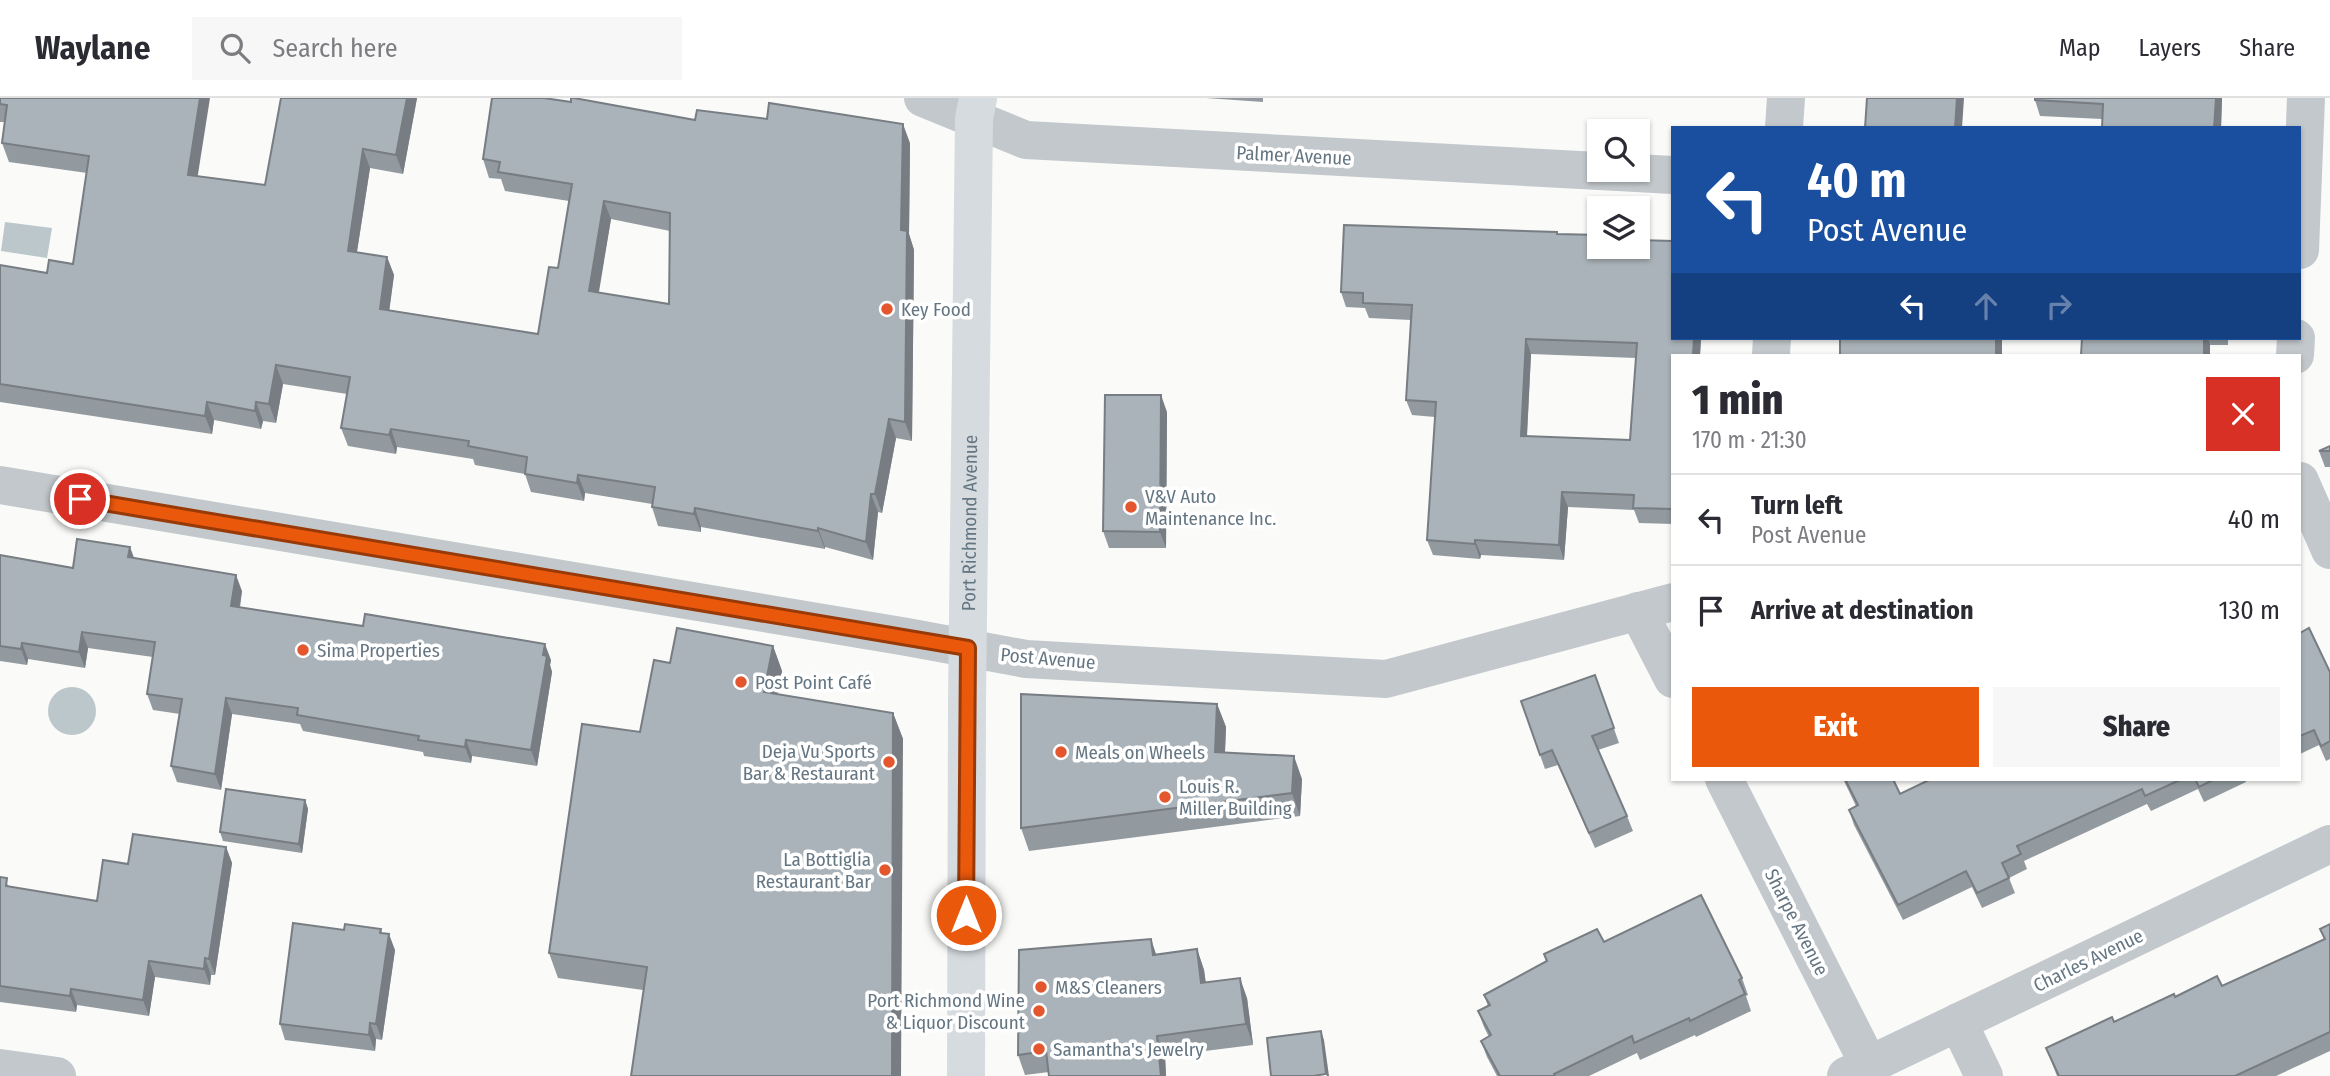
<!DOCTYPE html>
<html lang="en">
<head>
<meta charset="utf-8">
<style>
  :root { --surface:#fff; --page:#f7f7f7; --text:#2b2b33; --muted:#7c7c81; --line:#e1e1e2; --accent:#ea580c }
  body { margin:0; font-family:"Fira Sans Condensed",sans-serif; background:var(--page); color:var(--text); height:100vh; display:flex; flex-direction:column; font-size:26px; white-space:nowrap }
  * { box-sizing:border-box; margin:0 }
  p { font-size:23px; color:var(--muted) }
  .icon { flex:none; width:38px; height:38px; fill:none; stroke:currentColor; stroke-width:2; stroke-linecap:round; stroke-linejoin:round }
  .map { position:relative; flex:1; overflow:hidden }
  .details { position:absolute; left:1671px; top:256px; width:630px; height:427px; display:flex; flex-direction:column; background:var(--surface); border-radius:0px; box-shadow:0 2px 5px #0004 }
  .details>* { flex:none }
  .banner { position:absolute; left:1671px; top:28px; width:630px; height:214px; border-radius:0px; box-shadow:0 2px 5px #0004; background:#1a4fa0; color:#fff; overflow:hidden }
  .controls { position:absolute; left:1587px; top:21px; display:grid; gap:14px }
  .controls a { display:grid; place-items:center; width:63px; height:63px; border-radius:0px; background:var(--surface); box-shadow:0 2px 5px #0004; font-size:35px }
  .pin { position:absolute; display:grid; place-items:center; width:60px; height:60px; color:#fff; margin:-30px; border:4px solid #fff; border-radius:50%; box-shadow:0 2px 7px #0007 }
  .me { position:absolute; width:77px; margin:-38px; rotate:0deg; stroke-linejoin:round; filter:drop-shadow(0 0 5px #0008) }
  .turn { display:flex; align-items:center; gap:24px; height:147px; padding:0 21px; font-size:32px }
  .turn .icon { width:91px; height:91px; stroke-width:2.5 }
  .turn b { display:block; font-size:49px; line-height:60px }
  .lanes { display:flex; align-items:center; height:66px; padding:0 21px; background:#0003; justify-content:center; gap:35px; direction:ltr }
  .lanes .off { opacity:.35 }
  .round { display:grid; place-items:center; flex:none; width:74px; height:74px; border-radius:0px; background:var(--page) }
  .headline { display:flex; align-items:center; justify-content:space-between; height:119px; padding:0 21px }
  h1 { font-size:42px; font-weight:800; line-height:52px }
  .cta { display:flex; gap:14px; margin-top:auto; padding:14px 21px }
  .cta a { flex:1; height:80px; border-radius:0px; background:var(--accent); color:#fff; font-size:28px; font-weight:800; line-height:80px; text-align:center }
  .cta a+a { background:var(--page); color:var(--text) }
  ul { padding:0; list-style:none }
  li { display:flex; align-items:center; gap:21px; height:91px; padding:0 21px; border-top:2px solid var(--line) }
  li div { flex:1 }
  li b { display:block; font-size:26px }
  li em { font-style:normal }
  header { display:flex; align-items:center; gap:42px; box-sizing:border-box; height:98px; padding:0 35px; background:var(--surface); border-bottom:2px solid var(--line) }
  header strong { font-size:33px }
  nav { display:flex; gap:38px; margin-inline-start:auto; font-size:24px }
  .search { width:490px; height:63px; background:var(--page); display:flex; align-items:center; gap:18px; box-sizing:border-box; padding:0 24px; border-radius:0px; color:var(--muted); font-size:26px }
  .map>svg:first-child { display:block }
  .water { fill:#bbc7cb }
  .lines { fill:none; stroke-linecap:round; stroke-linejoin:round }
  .street { stroke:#c3c8cc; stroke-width:38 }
  .secondary { stroke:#d6dbdf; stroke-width:38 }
  .wall { fill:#929a9f; fill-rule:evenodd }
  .shaded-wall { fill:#777d82 }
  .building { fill:#aab3b9; stroke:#777d82; stroke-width:2; fill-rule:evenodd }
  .route-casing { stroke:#983908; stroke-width:18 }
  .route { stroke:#ea580c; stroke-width:12 }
  .poi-dot { fill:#e4572e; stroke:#fff; stroke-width:2.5 }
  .labels { text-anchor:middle; stroke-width:7; stroke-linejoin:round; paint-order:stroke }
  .street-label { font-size:19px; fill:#657683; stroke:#fff }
  .poi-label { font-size:19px; fill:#657683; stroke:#fff; text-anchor:start }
</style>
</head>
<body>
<header>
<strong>Waylane</strong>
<div class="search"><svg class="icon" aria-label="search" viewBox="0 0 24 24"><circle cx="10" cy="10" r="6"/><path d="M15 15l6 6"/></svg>Search here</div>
<nav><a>Map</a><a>Layers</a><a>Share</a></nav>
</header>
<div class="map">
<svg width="2330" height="978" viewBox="0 0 2330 978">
  <rect width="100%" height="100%" fill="#fafaf8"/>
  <g class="water">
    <path d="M 5,124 L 52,130 L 47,160 L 1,153 Z"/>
    <circle cx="72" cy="613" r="24"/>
  </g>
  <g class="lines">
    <g class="street">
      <path d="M 923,0 L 1026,42 L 1673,77"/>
      <path d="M 1784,30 L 1786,0"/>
      <path d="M 2300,152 L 2306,0"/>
      <path d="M 1771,257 L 1772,240"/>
      <path d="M 2295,257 L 2296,240"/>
      <path d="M 2300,383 L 2330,452"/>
      <path d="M 0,387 L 907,539 L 1026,561 L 1386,581 L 1673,504"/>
      <path d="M 1638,513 L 1673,581"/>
      <path d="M 1724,681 L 1869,967"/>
      <path d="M 1958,924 L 1984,978"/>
      <path d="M 0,970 L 57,978"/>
      <path d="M 1846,978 L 2330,746"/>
    </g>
    <path class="secondary" id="s1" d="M 966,978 L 967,603 L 974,21 L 978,0"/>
  </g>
  <g class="wall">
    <path d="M 0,0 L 198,78 L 265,87 L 281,0 L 417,0 L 403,76 L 370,70 L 357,154 L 387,159 L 394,177 L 389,212 L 538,236 L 558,170 L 569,103 L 505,93 L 501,81 L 489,80 L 483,61 L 695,22 L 910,45 L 909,136 L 914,152 L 912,343 L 896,340 L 882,415 L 878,414 L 873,462 L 825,449 L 825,451 L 701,429 L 701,434 L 658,428 L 652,409 L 652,406 L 585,395 L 584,403 L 531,394 L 525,376 L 475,367 L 473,361 L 397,349 L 396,356 L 348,348 L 341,330 L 347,296 L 283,286 L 276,325 L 263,323 L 261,331 L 214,322 L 212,336 L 0,304 L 0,167 L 47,175 L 73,166 L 87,75 L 9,64 L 2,45 L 5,24 L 0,24 ZM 611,121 L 670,133 L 669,206 L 598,195 Z"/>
    <path d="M 1206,0 L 1263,0 L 1263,4 Z"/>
    <path d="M 2222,0 L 2221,30 L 2102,30 L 2102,21 L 2040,18 L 2035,2 Z"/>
    <path d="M 1557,134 L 1558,136 L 1673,240 L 1701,240 L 1700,257 L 1673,257 L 1673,426 L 1639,425 L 1634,412 L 1568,409 L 1564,462 L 1481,457 L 1480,461 L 1433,457 L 1427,442 L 1435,319 L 1412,317 L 1406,302 L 1411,222 L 1369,220 L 1365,210 L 1346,209 L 1341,194 ZM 1531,256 L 1636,260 L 1630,342 L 1527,339 Z"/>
    <path d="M 2082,240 L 2228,240 L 2228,247 L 2210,247 L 2210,257 L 2081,257 Z"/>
    <path d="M 1167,314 L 1166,450 L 1109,450 L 1103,433 Z"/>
    <path d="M 2330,348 L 2330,369 L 2325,369 L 2319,353 Z"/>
    <path d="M 0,457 L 73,470 L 134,460 L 242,493 L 240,510 L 551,562 L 550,567 L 552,574 L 537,668 L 472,658 L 471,665 L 424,658 L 423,654 L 303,633 L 300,626 L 232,616 L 221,692 L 177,684 L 171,668 L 180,616 L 153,612 L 147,596 L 153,559 L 88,550 L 85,570 L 28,561 L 27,567 L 0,563 Z"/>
    <path d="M 2300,535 L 2330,574 L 2330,661 L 2326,663 L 2319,647 L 2300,656 Z"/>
    <path d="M 773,548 L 782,573 L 778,596 L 893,615 L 903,641 L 643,892 L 558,880 L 549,855 L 640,634 L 670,565 Z"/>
    <path d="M 1595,577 L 1619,645 L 1598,652 L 1627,718 L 1633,733 L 1595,750 L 1558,667 L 1545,671 L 1521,603 Z"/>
    <path d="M 1217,606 L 1226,629 L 1225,654 L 1302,681 L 1300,718 L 1029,753 L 1021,730 Z"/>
    <path d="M 1843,681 L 1893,681 L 1900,696 L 1931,681 L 2247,681 L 2245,682 L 2246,684 L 2204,704 L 2198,691 L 2151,713 L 2147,706 L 2024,763 L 2027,771 L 2009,780 L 2015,795 L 1982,810 L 1972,789 L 1903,822 L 1854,727 L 1849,712 L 1856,708 Z"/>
    <path d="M 305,702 L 308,711 L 302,755 L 223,743 L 220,734 Z"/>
    <path d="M 226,749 L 232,765 L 215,877 L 211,877 L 210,887 L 155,879 L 149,918 L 77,907 L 76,914 L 0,904 L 0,779 L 10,789 L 97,803 L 128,766 Z"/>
    <path d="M 2330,826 L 2330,953 L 2276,978 L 2057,978 L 2046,950 L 2175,899 L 2222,888 L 2324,841 L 2320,831 Z"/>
    <path d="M 381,831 L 382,835 L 395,852 L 382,942 L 376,941 L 375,953 L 285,942 L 280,926 L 344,832 Z"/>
    <path d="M 1604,844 L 1742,880 L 1748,897 L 1746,898 L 1751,913 L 1696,939 L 1695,937 L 1640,962 L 1637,955 L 1589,978 L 1497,978 L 1487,959 L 1481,943 L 1489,939 L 1484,929 L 1478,913 L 1488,908 L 1484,897 L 1546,863 L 1544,856 Z"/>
    <path d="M 1197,851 L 1204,872 L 1206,885 L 1247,900 L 1253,947 L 1165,958 L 1166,978 L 1049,978 L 1049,974 L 1025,977 L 1018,957 L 1156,857 Z"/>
  </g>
  <g class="shaded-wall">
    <path d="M 200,0 L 210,0 L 195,95 L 188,77 Z"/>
    <path d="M 407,0 L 417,0 L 403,76 L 396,57 Z"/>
    <path d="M 1957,0 L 1964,0 L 1962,30 L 1955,30 Z"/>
    <path d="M 2216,0 L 2222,0 L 2221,30 L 2214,30 Z"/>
    <path d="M 903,26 L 910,45 L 909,136 L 914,152 L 912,343 L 905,324 L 901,132 Z"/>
    <path d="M 363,51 L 370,70 L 354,172 L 348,153 Z"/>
    <path d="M 604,103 L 611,121 L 596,212 L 589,193 Z"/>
    <path d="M 387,159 L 394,177 L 387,230 L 380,211 Z"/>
    <path d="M 1694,240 L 1701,240 L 1700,257 L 1693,257 Z"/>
    <rect x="1996" y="240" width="6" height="17"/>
    <path d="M 2204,240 L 2208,240 L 2210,247 L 2210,257 L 2204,257 Z"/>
    <path d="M 1526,241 L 1531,256 L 1526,354 L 1521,338 Z"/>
    <path d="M 276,267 L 283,286 L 276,325 L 269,306 Z"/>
    <path d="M 1161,297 L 1167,314 L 1166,450 L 1160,434 Z"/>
    <path d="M 207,304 L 214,322 L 212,336 L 205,318 Z"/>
    <path d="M 256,304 L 263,323 L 261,331 L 255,313 Z"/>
    <path d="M 889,321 L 896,340 L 882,415 L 875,396 Z"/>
    <path d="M 391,331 L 397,349 L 396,356 L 389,337 Z"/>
    <path d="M 578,377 L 585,395 L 584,403 L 577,385 Z"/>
    <path d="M 1562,394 L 1568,409 L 1564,462 L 1559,447 Z"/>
    <path d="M 871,396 L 878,414 L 873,462 L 866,444 Z"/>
    <path d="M 695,410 L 701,429 L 701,434 L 694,416 Z"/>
    <path d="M 818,430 L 825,449 L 825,451 L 818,433 Z"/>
    <path d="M 1475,442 L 1481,457 L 1480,461 L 1475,446 Z"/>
    <path d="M 130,449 L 136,465 L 128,459 Z"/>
    <path d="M 236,477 L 242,493 L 237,524 L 231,508 Z"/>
    <path d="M 82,534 L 88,550 L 85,570 L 79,554 Z"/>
    <path d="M 22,545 L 28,561 L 27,567 L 21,551 Z"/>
    <path d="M 545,546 L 551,562 L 550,567 L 552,574 L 537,668 L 531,652 L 543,557 Z"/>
    <path d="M 773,548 L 782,573 L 773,619 L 764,594 Z"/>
    <path d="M 226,600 L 232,616 L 221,692 L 215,676 Z"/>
    <path d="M 1217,606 L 1226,629 L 1224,676 L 1215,654 Z"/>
    <path d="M 893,615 L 903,641 L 901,978 L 892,978 Z"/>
    <path d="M 466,642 L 472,658 L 471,665 L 465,649 Z"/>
    <path d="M 1294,658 L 1302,681 L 1300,718 L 1292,695 Z"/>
    <path d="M 305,702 L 308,711 L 302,755 L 299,746 Z"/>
    <path d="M 226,749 L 232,765 L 215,877 L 209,861 Z"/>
    <path d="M 389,836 L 395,852 L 382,942 L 376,926 Z"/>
    <path d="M 1151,841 L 1158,862 L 1153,857 Z"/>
    <path d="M 1197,851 L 1204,872 L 1208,906 L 1201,885 Z"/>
    <path d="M 205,860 L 211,877 L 210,887 L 204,871 Z"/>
    <path d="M 149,863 L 155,879 L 149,918 L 143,902 Z"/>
    <path d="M 1240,880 L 1247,900 L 1253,947 L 1246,926 Z"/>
    <path d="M 71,891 L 77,907 L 76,914 L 70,898 Z"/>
    <path d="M 370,925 L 376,941 L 375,953 L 369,937 Z"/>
    <path d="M 1321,933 L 1324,942 L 1329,978 L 1327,978 L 1326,976 Z"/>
    <path d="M 1157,938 L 1165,958 L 1166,978 L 1161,978 Z"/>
  </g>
  <g class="building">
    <path d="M 0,0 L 200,0 L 188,77 L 265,87 L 281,0 L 407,0 L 396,57 L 363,51 L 348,153 L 387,159 L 380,211 L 538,236 L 549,169 L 558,170 L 572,86 L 498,74 L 500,64 L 483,61 L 492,0 L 544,0 L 571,4 L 571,0 L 574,0 L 695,22 L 697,12 L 767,21 L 769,5 L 903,26 L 901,132 L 907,133 L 905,324 L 889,321 L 875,396 L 871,396 L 866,444 L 818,430 L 818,433 L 695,410 L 694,416 L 652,409 L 655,389 L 578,377 L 577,385 L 525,376 L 527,359 L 468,348 L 469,343 L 391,331 L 389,337 L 341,330 L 350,279 L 276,267 L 269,306 L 256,304 L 255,313 L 207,304 L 205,318 L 0,286 L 0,167 L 47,175 L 49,162 L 73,166 L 89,58 L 2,45 L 7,7 L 0,6 ZM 604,103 L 670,115 L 669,206 L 589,193 Z"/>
    <path d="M 1867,0 L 1957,0 L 1955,30 L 1865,30 Z"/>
    <path d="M 2035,0 L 2216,0 L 2214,30 L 2102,30 L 2103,6 L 2035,2 Z"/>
    <path d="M 1344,127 L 1557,134 L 1557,136 L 1600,137 L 1600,149 L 1638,149 L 1638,142 L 1673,143 L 1673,240 L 1694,240 L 1693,257 L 1673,257 L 1673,411 L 1633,410 L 1634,397 L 1562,394 L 1559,447 L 1475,442 L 1475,446 L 1427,442 L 1436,304 L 1406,302 L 1412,207 L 1363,205 L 1363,195 L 1341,194 ZM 1526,241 L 1637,245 L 1630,342 L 1521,338 Z"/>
    <rect x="1840" y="240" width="156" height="17"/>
    <path d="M 2082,240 L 2204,240 L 2204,257 L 2081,257 Z"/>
    <path d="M 1105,297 L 1161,297 L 1160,434 L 1103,433 Z"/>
    <path d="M 2330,348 L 2330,353 L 2319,353 Z"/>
    <path d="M 77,441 L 130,449 L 128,459 L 236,477 L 231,508 L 363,528 L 365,516 L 545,546 L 543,557 L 547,558 L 531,652 L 466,642 L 465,649 L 418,642 L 419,638 L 297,617 L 298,610 L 226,600 L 215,676 L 171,668 L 182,601 L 147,596 L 155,544 L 82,534 L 79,554 L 22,545 L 21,551 L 0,548 L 0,457 L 73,470 Z"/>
    <path d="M 677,530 L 773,548 L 764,594 L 893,615 L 892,978 L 631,978 L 647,869 L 549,855 L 582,626 L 640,634 L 654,562 L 670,565 Z"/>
    <path d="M 2309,530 L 2330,574 L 2330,643 L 2321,648 L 2314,632 L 2300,638 L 2300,535 Z"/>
    <path d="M 1595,577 L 1614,630 L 1592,638 L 1627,718 L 1589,735 L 1552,652 L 1540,657 L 1521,603 Z"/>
    <path d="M 1021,596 L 1217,606 L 1215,654 L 1294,658 L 1292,695 L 1021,730 Z"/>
    <path d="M 1845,681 L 1893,681 L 1900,696 L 1931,681 L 2182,681 L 2145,698 L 2142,691 L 2017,748 L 2021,756 L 2002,765 L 2009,780 L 1977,795 L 1966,773 L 1898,807 L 1849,712 L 1858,707 Z"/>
    <path d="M 2195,681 L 2215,681 L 2199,689 Z"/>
    <path d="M 226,691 L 305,702 L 299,746 L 220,734 Z"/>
    <path d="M 133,736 L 226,749 L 209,861 L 205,860 L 204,871 L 149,863 L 143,902 L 71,891 L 70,898 L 0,888 L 0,779 L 7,780 L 6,788 L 97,803 L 103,762 L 128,766 Z"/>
    <path d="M 1701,797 L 1742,880 L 1739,882 L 1745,896 L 1690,923 L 1689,920 L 1634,945 L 1632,938 L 1554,976 L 1555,978 L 1500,978 L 1481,943 L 1491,937 L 1478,913 L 1490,907 L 1484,897 L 1547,863 L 1544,856 L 1597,831 L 1604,844 Z"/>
    <path d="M 293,825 L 344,832 L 345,826 L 381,831 L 380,835 L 389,836 L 376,926 L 370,925 L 369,937 L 280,926 Z"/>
    <path d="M 2330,826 L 2330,934 L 2235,978 L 2059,978 L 2046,950 L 2112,919 L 2114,924 L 2174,896 L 2175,899 L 2217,878 L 2222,888 L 2325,841 L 2320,831 Z"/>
    <path d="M 1151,841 L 1153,857 L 1197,851 L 1201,885 L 1240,880 L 1246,926 L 1157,938 L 1161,978 L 1049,978 L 1046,953 L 1018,957 L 1019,852 Z"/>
    <path d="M 1321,933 L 1326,976 L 1313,978 L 1271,978 L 1267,940 Z"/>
  </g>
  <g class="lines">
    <defs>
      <path id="route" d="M 80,401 L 968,550 L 966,817"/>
    </defs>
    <use href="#route" class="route-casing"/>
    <use href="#route" class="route"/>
  </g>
  <g class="poi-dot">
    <circle cx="887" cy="211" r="7"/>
    <circle cx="1131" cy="409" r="7"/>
    <circle cx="303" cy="552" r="7"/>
    <circle cx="741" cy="584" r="7"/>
    <circle cx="1061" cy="654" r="7"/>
    <circle cx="889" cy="664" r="7"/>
    <circle cx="1165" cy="699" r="7"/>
    <circle cx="885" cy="772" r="7"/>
    <circle cx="1041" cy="889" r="7"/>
    <circle cx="1039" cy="913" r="7"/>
    <circle cx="1039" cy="951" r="7"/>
  </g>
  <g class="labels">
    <g class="street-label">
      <text transform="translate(1294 57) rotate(3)" y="7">Palmer Avenue</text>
      <text dy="7" stroke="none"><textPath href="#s1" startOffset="553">Port Richmond Avenue</textPath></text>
      <text transform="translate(1048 560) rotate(5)" y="7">Post Avenue</text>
      <text transform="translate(1797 824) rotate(63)" y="7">Sharpe Avenue</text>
      <text transform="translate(2088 862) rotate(-26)" y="7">Charles Avenue</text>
    </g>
    <g class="poi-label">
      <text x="901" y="218">Key Food</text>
      <text x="1145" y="405">V&amp;V Auto<tspan x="1145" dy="22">Maintenance Inc.</tspan></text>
      <text x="317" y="559">Sima Properties</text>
      <text x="755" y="591">Post Point Café</text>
      <text x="875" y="660" text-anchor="end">Deja Vu Sports<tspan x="875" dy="22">Bar &amp; Restaurant</tspan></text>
      <text x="1075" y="661">Meals on Wheels</text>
      <text x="1179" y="695">Louis R.<tspan x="1179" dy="22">Miller Building</tspan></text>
      <text x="871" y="768" text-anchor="end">La Bottiglia<tspan x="871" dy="22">Restaurant Bar</tspan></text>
      <text x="1055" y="896">M&amp;S Cleaners</text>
      <text x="1025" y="909" text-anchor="end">Port Richmond Wine<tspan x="1025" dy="22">&amp; Liquor Discount</tspan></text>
      <text x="1053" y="958">Samantha's Jewelry</text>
    </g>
  </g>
</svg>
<div class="controls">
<a><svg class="icon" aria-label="search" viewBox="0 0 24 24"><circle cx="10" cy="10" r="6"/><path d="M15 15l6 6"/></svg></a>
<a><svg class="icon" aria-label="layers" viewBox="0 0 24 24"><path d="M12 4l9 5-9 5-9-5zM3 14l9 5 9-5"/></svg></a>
</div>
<div class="pin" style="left:80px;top:401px;background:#d93025"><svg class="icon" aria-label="arrive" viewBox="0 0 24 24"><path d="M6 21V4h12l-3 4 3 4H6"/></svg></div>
<svg class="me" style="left:966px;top:817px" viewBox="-20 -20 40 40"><circle r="17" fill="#ea580c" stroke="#fff" stroke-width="3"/><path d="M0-11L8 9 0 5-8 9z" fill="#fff"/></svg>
<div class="banner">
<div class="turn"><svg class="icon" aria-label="left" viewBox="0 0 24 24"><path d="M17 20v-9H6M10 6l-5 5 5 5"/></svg><div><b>40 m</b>Post Avenue</div></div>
<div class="lanes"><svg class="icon" aria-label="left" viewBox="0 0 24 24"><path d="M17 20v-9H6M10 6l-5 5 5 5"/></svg><svg class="icon off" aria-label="ahead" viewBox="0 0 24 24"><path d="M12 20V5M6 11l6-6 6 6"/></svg><svg class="icon off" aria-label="right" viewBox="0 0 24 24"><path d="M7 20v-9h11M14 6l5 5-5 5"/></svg></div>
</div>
<section class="details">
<div class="headline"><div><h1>1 min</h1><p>170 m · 21:30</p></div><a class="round" style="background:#d93025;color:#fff"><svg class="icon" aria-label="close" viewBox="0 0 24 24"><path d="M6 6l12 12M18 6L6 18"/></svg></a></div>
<ul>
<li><svg class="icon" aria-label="left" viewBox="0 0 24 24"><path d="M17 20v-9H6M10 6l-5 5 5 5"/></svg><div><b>Turn left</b><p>Post Avenue</p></div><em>40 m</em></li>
<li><svg class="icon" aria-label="arrive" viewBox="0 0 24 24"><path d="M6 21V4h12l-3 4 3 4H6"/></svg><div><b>Arrive at destination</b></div><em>130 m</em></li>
</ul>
<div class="cta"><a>Exit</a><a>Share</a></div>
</section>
</div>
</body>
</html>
